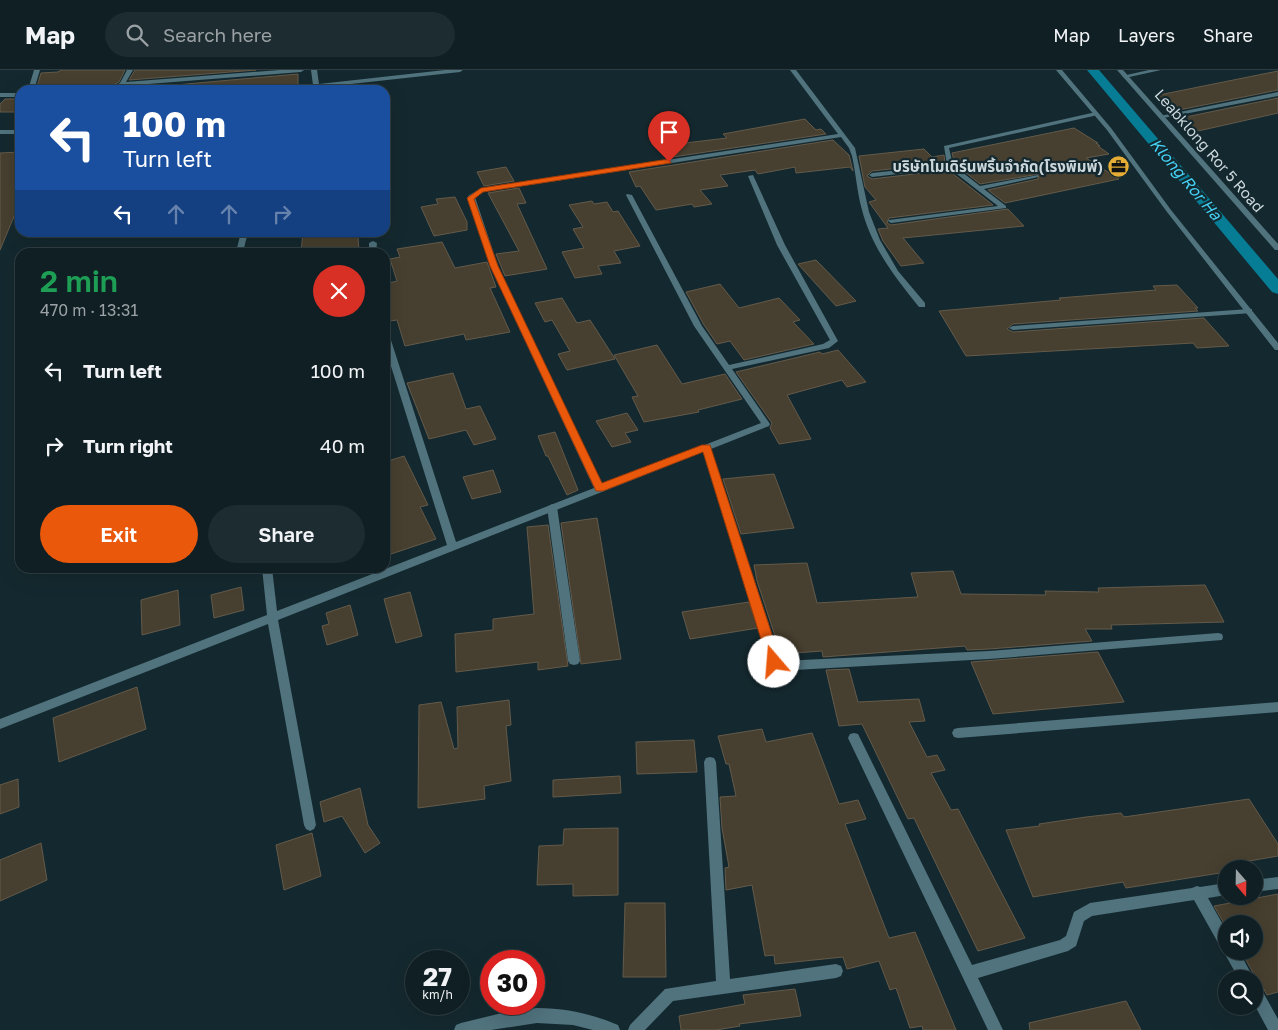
<!DOCTYPE html>
<html lang="en">
<head>
<meta charset="utf-8">
<style>
  :root { --surface:#0f1f23; --page:#1d2c30; --text:#f1f3f6; --muted:#9ba2a6; --line:#2f3d41; --accent:#ea580c }
  body { margin:0; font-family:"Golos Text","Noto Sans Thai",sans-serif; background:var(--page); color:var(--text); height:100vh; display:flex; flex-direction:column; font-size:19px; white-space:nowrap }
  * { box-sizing:border-box; margin:0 }
  p { font-size:16px; color:var(--muted) }
  .icon { flex:none; width:28px; height:28px; fill:none; stroke:currentColor; stroke-width:2; stroke-linecap:round; stroke-linejoin:round }
  .map { position:relative; flex:1; overflow:hidden }
  .sheet { position:absolute; left:15px; top:178px; width:375px; height:325px; display:flex; flex-direction:column; background:var(--surface); border-radius:15px; box-shadow:0 5px 20px #0002,0 0 0 1px var(--line) }
  .sheet>* { flex:none }
  .top-card { position:absolute; left:15px; top:15px; width:375px; height:152px; border-radius:15px; box-shadow:0 5px 20px #0002,0 0 0 1px var(--line); background:#1a4fa0; color:#fff; overflow:hidden }
  .needle { width:32px; rotate:160deg }
  .fabs { position:absolute; left:1218px; top:790px; display:grid; gap:10px }
  .fabs a { display:grid; place-items:center; width:45px; height:45px; border-radius:50%; background:var(--surface); box-shadow:0 5px 20px #0002,0 0 0 1px var(--line); font-size:25px }
  .speed { position:absolute; left:405px; top:880px; display:flex; gap:10px; font-size:25px; font-weight:700; text-align:center }
  .speed>* { display:grid; place-content:center; width:65px; height:65px; border-radius:50%; background:var(--surface); box-shadow:0 5px 20px #0002,0 0 0 1px var(--line); line-height:1 }
  .speed small { font-size:12px; font-weight:400 }
  .speed .limit { border:8px solid #d22; background:#fff; color:#111 }
  .pin { position:absolute; display:grid; place-items:center; width:42px; height:42px; color:#fff; margin:-51px -21px; border-radius:50% 50% 50% 0; rotate:-45deg; box-shadow:0 0 5px #0007 }
  .pin .icon { rotate:45deg }
  .me { position:absolute; width:55px; margin:-28px; rotate:342deg; stroke-linejoin:round; filter:drop-shadow(0 0 4px #0008) }
  .turn { display:flex; align-items:center; gap:18px; height:105px; padding:0 25px; font-size:22px }
  .turn .icon { width:65px; height:65px; stroke-width:2.5 }
  .turn b { display:block; font-size:35px; line-height:42px }
  .lanes { display:flex; align-items:center; height:48px; padding:0 25px; background:#0003; justify-content:center; gap:25px; direction:ltr }
  .lanes .off { opacity:.35 }
  .round { display:grid; place-items:center; flex:none; width:52px; height:52px; border-radius:26px; background:var(--page) }
  .summary { display:flex; align-items:center; justify-content:space-between; height:85px; padding:0 25px }
  h1 { font-size:30px; font-weight:600; line-height:38px; color:#1e9e55 }
  .primary-button { display:flex; gap:10px; margin-top:auto; padding:10px 25px }
  .primary-button a { flex:1; height:58px; border-radius:30px; background:var(--accent); color:#fff; font-size:20px; font-weight:600; line-height:58px; text-align:center }
  .primary-button a+a { background:var(--page); color:var(--text) }
  ul { padding:0; list-style:none }
  li { display:flex; align-items:center; gap:15px; height:75px; padding:0 25px }
  li div { flex:1 }
  li b { display:block; font-size:19px }
  li em { font-style:normal }
  header { display:flex; align-items:center; gap:30px; box-sizing:border-box; height:70px; padding:0 25px; background:var(--surface); border-bottom:1px solid var(--line) }
  header strong { font-size:24px }
  nav { display:flex; gap:28px; margin-inline-start:auto; font-size:18px }
  .search { width:350px; height:45px; background:var(--page); display:flex; align-items:center; gap:12px; box-sizing:border-box; padding:0 18px; border-radius:28px; color:var(--muted); font-size:19px }
  .map>svg:first-child { display:block }
  .lines { fill:none; stroke-linecap:round; stroke-linejoin:round }
  .canal { fill:#067c95; fill-rule:evenodd }
  .building { fill:#473f2f; stroke:#645a4a }
  .service { fill:#50737e; fill-rule:evenodd }
  .minor { fill:#50737e; fill-rule:evenodd }
  .tertiary { fill:#50737e; fill-rule:evenodd }
  .route { fill:#ea580c; stroke:#983908 }
  .labels { text-anchor:middle; stroke-width:4.5; stroke-linejoin:round; paint-order:stroke }
  .far-street-label { font-size:15px; fill:#cbd7db; stroke:#14292f }
  .far-poi-label { font-size:15px; font-weight:bold; fill:#cbd7db; stroke:#14292f; text-anchor:end }
  .far-water-label { font-size:16px; font-style:italic; fill:#45d1f5; stroke:#14292f }
</style>
</head>
<body>
<header>
<strong>Map</strong>
<div class="search"><svg class="icon" aria-label="search" viewBox="0 0 24 24"><circle cx="10" cy="10" r="6"/><path d="M15 15l6 6"/></svg>Search here</div>
<nav><a>Map</a><a>Layers</a><a>Share</a></nav>
</header>
<div class="map">
<svg width="1278" height="960" viewBox="0 0 1278 960">
  <rect width="100%" height="100%" fill="#14292f"/>
  <g class="lines">
    <path class="canal" d="M 1087,0 L 1099,0 L 1278,209 L 1278,224 L 1272,222 Z"/>
  </g>
  <g class="building">
    <path d="M 61,0 L 125,0 L 119,12 L 104,20 L 36,20 L 41,3 L 58,2 Z"/>
    <path d="M 135,0 L 256,0 L 129,10 Z"/>
    <path d="M 1278,1 L 1278,20 L 1179,40 L 1154,26 Z"/>
    <path d="M 298,4 L 298,15 L 267,18 L 119,20 Z"/>
    <path d="M 1278,28 L 1278,43 L 1198,61 L 1176,49 Z"/>
    <path d="M 5,29 L 20,29 L 20,42 L 0,42 L 0,34 Z"/>
    <path d="M 805,49 L 816,60 L 821,59 L 826,64 L 666,88 L 660,76 L 727,68 L 723,64 Z"/>
    <path d="M 1074,58 L 1098,73 L 1096,73 L 1100,76 L 1098,76 L 1109,84 L 1086,88 L 1119,109 L 1005,133 L 988,120 L 1038,109 L 1039,104 L 980,114 L 955,94 L 952,83 Z"/>
    <path d="M 833,70 L 849,85 L 853,101 L 850,97 L 796,103 L 795,97 L 758,104 L 755,100 L 720,105 L 728,116 L 700,120 L 712,134 L 694,137 L 692,134 L 656,140 L 640,116 L 636,117 L 629,102 Z"/>
    <path d="M 924,79 L 932,87 L 944,85 L 945,93 L 872,101 L 867,106 L 872,109 L 948,100 L 993,135 L 889,148 L 887,153 L 891,155 L 1008,139 L 1024,156 L 903,168 L 924,193 L 901,196 L 883,171 L 878,159 L 888,158 L 869,132 L 876,130 L 865,117 L 859,86 Z"/>
    <path d="M 20,82 L 20,143 L 15,144 L 0,180 L 0,83 Z"/>
    <path d="M 506,97 L 514,111 L 484,116 L 477,102 Z"/>
    <path d="M 519,118 L 526,133 L 517,134 L 547,199 L 505,206 L 496,184 L 519,181 L 488,123 Z"/>
    <path d="M 455,127 L 467,152 L 467,160 L 434,166 L 421,137 L 438,134 L 436,129 Z"/>
    <path d="M 592,131 L 594,134 L 607,132 L 613,142 L 618,141 L 640,176 L 614,181 L 621,193 L 598,196 L 602,204 L 575,208 L 562,182 L 584,178 L 573,159 L 583,157 L 569,135 Z"/>
    <path d="M 303,162 L 351,162 L 352,167 L 358,166 L 359,182 L 301,182 Z"/>
    <path d="M 442,172 L 455,198 L 487,192 L 496,217 L 490,218 L 510,262 L 466,270 L 464,264 L 405,276 L 397,250 L 390,251 L 385,234 L 385,214 L 397,211 L 390,189 L 400,187 L 397,179 Z"/>
    <path d="M 816,190 L 856,231 L 836,236 L 798,194 Z"/>
    <path d="M 720,214 L 739,238 L 779,228 L 800,250 L 793,252 L 814,274 L 744,290 L 730,271 L 717,274 L 704,255 L 686,222 Z"/>
    <path d="M 1177,215 L 1198,238 L 1195,238 L 1198,241 L 1013,254 L 1007,259 L 1013,262 L 1204,248 L 1229,276 L 1197,278 L 1193,273 L 966,286 L 939,241 L 1061,230 L 1059,228 L 1156,220 L 1153,216 Z"/>
    <path d="M 562,228 L 577,253 L 590,250 L 615,289 L 567,300 L 558,284 L 570,281 L 552,250 L 545,252 L 535,233 Z"/>
    <path d="M 657,275 L 682,314 L 725,304 L 742,329 L 698,340 L 699,342 L 644,352 L 632,327 L 638,326 L 614,285 Z"/>
    <path d="M 838,280 L 866,312 L 847,317 L 842,310 L 787,325 L 811,369 L 779,374 L 770,358 L 772,353 L 736,302 L 820,282 L 822,284 Z"/>
    <path d="M 453,303 L 466,339 L 480,336 L 496,369 L 474,375 L 466,360 L 429,369 L 407,313 Z"/>
    <path d="M 627,343 L 638,360 L 625,363 L 631,372 L 612,377 L 596,351 Z"/>
    <path d="M 555,362 L 578,420 L 567,425 L 548,386 L 546,386 L 538,366 Z"/>
    <path d="M 404,386 L 428,435 L 420,437 L 436,469 L 385,486 L 385,392 Z"/>
    <path d="M 493,400 L 501,422 L 472,429 L 463,407 Z"/>
    <path d="M 774,404 L 794,458 L 741,464 L 723,409 Z"/>
    <path d="M 597,448 L 621,589 L 581,594 L 561,453 Z"/>
    <path d="M 548,455 L 568,596 L 538,600 L 538,592 L 456,602 L 455,564 L 493,560 L 493,549 L 534,544 L 527,457 Z"/>
    <path d="M 807,493 L 817,533 L 918,527 L 911,503 L 953,501 L 961,524 L 1046,525 L 1045,521 L 1099,522 L 1098,518 L 1205,515 L 1224,552 L 1111,555 L 1112,559 L 1085,559 L 1092,571 L 989,579 L 967,580 L 965,576 L 823,587 L 822,581 L 781,584 L 757,511 L 754,495 Z"/>
    <path d="M 241,517 L 244,540 L 214,548 L 211,525 Z"/>
    <path d="M 178,520 L 180,555 L 142,565 L 141,530 Z"/>
    <path d="M 410,522 L 422,566 L 396,573 L 384,529 Z"/>
    <path d="M 749,532 L 758,558 L 690,569 L 682,542 Z"/>
    <path d="M 350,535 L 358,565 L 327,575 L 322,556 L 329,554 L 326,543 Z"/>
    <path d="M 1098,582 L 1124,632 L 993,644 L 971,592 Z"/>
    <path d="M 849,599 L 858,632 L 919,629 L 925,651 L 909,652 L 927,687 L 937,685 L 945,700 L 931,703 L 951,740 L 958,739 L 1025,868 L 978,881 L 914,748 L 908,749 L 862,654 L 839,656 L 826,600 Z"/>
    <path d="M 137,617 L 146,659 L 59,692 L 53,648 Z"/>
    <path d="M 509,630 L 511,655 L 506,656 L 511,711 L 484,716 L 485,729 L 418,738 L 419,635 L 441,632 L 454,679 L 458,678 L 457,637 Z"/>
    <path d="M 762,659 L 766,672 L 812,663 L 839,734 L 858,730 L 866,749 L 845,754 L 889,868 L 915,862 L 956,960 L 923,960 L 922,956 L 910,958 L 896,918 L 890,920 L 879,891 L 847,899 L 843,887 L 775,894 L 774,885 L 765,886 L 752,815 L 726,820 L 725,798 L 729,797 L 722,758 L 720,727 L 736,726 L 729,694 L 726,694 L 718,666 Z"/>
    <path d="M 694,670 L 697,702 L 637,704 L 636,672 Z"/>
    <path d="M 620,706 L 621,723 L 553,727 L 553,710 Z"/>
    <path d="M 18,709 L 19,737 L 0,744 L 0,715 Z"/>
    <path d="M 360,718 L 368,755 L 380,773 L 365,783 L 342,746 L 324,752 L 320,732 Z"/>
    <path d="M 1249,729 L 1278,774 L 1278,786 L 1226,795 L 1226,802 L 1126,818 L 1123,812 L 1033,827 L 1006,760 L 1040,756 L 1039,754 L 1086,747 L 1121,743 L 1124,747 Z"/>
    <path d="M 618,758 L 618,825 L 573,826 L 573,814 L 537,815 L 539,776 L 563,775 L 564,759 Z"/>
    <path d="M 312,763 L 321,806 L 284,820 L 276,775 Z"/>
    <path d="M 41,773 L 47,810 L 0,831 L 0,790 Z"/>
    <path d="M 1278,824 L 1278,922 L 1267,925 L 1261,914 L 1255,911 L 1256,908 L 1241,881 L 1254,881 L 1254,854 L 1226,854 L 1226,857 L 1214,836 Z"/>
    <path d="M 625,833 L 665,833 L 666,907 L 623,907 Z"/>
    <path d="M 795,919 L 801,946 L 739,954 L 740,956 L 716,960 L 681,960 L 679,946 L 745,934 L 743,925 Z"/>
    <path d="M 1126,931 L 1141,960 L 1030,960 L 1029,953 Z"/>
  </g>
  <g class="lines">
    <g class="service">
      <path d="M 1149,0 L 1161,0 L 1125,8 L 1122,6 Z"/>
      <path d="M 552,434 L 557,437 L 580,591 L 578,594 L 574,595 L 570,594 L 568,591 L 547,437 Z"/>
    </g>
    <g class="minor">
      <path d="M 34,0 L 40,0 L 34,20 L 28,20 Z"/>
      <path d="M 127,0 L 133,0 L 126,12 L 280,0 L 304,0 L 301,2 L 123,16 L 114,20 L 106,20 L 120,13 Z"/>
      <path d="M 311,0 L 317,0 L 319,14 L 445,0 L 463,0 L 460,2 L 296,20 L 278,20 L 313,15 Z"/>
      <path d="M 790,0 L 796,0 L 855,78 L 869,142 L 880,170 L 898,201 L 925,233 L 925,237 L 919,237 C 895,207 872,178 862,140 C 857,122 856,104 852,86 L 849,78 L 841,67 L 483,122 L 475,127 L 498,196 L 602,415 L 761,353 L 694,256 L 626,125 L 627,124 L 632,125 L 702,256 L 729,295 L 823,274 L 830,270 L 777,175 L 748,106 L 753,105 L 785,175 L 838,271 L 829,278 L 732,299 L 770,354 L 769,356 L 711,379 L 781,591 L 989,581 L 1218,563 L 1222,564 L 1223,567 L 1222,570 L 989,589 L 777,601 L 773,599 L 703,382 L 278,550 L 316,755 L 314,759 L 310,761 L 306,759 L 304,755 L 268,554 L 0,659 L 0,649 L 267,545 L 262,498 L 272,498 L 277,541 L 447,475 L 385,277 L 385,262 L 389,264 L 456,472 L 594,418 L 490,196 L 468,126 L 481,118 L 838,64 Z"/>
      <path d="M 1278,22 L 1278,26 L 1163,48 L 1160,46 Z"/>
      <rect x="0" y="23" width="20" height="4"/>
      <path d="M 1096,42 L 1098,43 L 1098,45 L 949,78 L 953,95 L 980,116 L 1038,105 L 1038,107 L 984,119 L 1006,136 L 1006,138 L 891,153 L 888,151 L 889,150 L 998,136 L 949,98 L 872,107 L 869,105 L 872,103 L 947,95 L 944,76 Z"/>
      <rect x="0" y="60" width="20" height="4"/>
      <path d="M 241,162 L 248,162 L 243,182 L 236,182 Z"/>
      <path d="M 373,171 L 377,173 L 376,182 L 369,182 L 369,173 Z"/>
      <path d="M 1249,239 L 1252,239 L 1252,243 L 1013,260 L 1009,258 L 1013,256 Z"/>
      <path d="M 1278,632 L 1278,642 L 958,668 L 954,667 L 952,663 L 954,659 L 958,658 Z"/>
      <path d="M 854,663 L 858,664 L 972,895 L 1060,870 L 1066,866 L 1074,842 L 1090,833 L 1192,818 L 1197,816 L 1200,817 L 1226,813 L 1226,825 L 1208,828 L 1226,860 L 1226,881 L 1239,881 L 1254,909 L 1254,910 L 1239,909 L 1226,886 L 1225,879 L 1221,878 L 1194,830 L 1092,846 L 1084,851 L 1076,876 L 1068,881 L 978,908 L 1003,960 L 988,960 L 848,668 L 850,664 Z"/>
      <path d="M 710,687 L 714,688 L 716,692 L 730,909 L 836,894 L 841,896 L 843,901 L 841,906 L 836,908 L 673,931 L 645,960 L 628,960 L 630,955 L 665,919 L 716,911 L 704,692 L 706,688 Z"/>
      <path d="M 1278,807 L 1278,819 L 1254,822 L 1254,810 Z"/>
      <path d="M 1254,913 L 1259,915 L 1278,949 L 1278,960 L 1268,960 L 1254,934 Z"/>
    </g>
    <g class="tertiary">
      <path d="M 1056,0 L 1062,0 L 1111,58 L 1171,140 L 1278,273 L 1278,280 L 1275,280 L 1167,142 L 1107,60 Z"/>
      <path d="M 1117,0 L 1123,0 L 1278,174 L 1278,180 L 1275,180 Z"/>
      <path d="M 537,938 C 566,938 592,944 618,955 L 620,960 L 593,960 L 573,955 L 537,953 L 491,960 L 454,960 L 456,955 L 461,953 L 502,943 Z"/>
    </g>
  </g>
  <path class="route" d="M 669,89 L 671,93 L 483,122 L 474,129 L 498,196 L 602,413 L 702,375 L 710,375 L 781,592 L 774,597 L 768,592 L 703,382 L 603,421 L 596,421 L 490,196 L 467,128 L 481,118 Z"/>
  <defs>
    <symbol id="office-disc" viewBox="-11 -11 22 22"><circle r="9.5" fill="#e5ad35" stroke="#14292f"/><path d="M-6-3h4V-5.5h4V-3h4V5H-6ZM-1-4.5V-3h2v-1.5ZM-6 0V1H6V0Z" fill="#111"/></symbol>
  </defs>
  <g fill-rule="evenodd">
    <use href="#office-disc" x="1106" y="84" width="25" height="25"/>
  </g>
  <g class="labels">
    <g class="far-street-label">
      <text transform="translate(1209 81) rotate(49)" y="5">Leabklong Ror 5 Road</text>
    </g>
    <g class="far-poi-label">
      <text x="1103" y="102">บริษัทโมเดิร์นพริ้นจำกัด(โรงพิมพ์)</text>
    </g>
    <g class="far-water-label">
      <text transform="translate(1186 109) rotate(50)" y="6">Klong Ror Ha</text>
    </g>
  </g>
</svg>
<div class="fabs">
<a><svg class="needle" viewBox="-14 -14 28 28"><path d="M0-13l5 13h-10z" fill="#e53935"/><path d="M0 13l5-13h-10z" fill="#9ba2a6"/></svg></a>
<a><svg class="icon" aria-label="sound" viewBox="0 0 24 24"><path d="M4 9h4l5-4v14l-5-4H4zM17 9q2 3 0 6"/></svg></a>
<a><svg class="icon" aria-label="search" viewBox="0 0 24 24"><circle cx="10" cy="10" r="6"/><path d="M15 15l6 6"/></svg></a>
</div>
<div class="speed"><div>27<small>km/h</small></div><div class="limit">30</div></div>
<div class="pin" style="left:669px;top:92px;background:#d93025"><svg class="icon" aria-label="arrive" viewBox="0 0 24 24"><path d="M6 21V4h12l-3 4 3 4H6"/></svg></div>
<svg class="me" style="left:774px;top:592px" viewBox="-20 -20 40 40"><circle r="19" fill="#fff"/><path d="M0-13L10 11 0 6-10 11z" fill="#ea580c"/></svg>
<div class="top-card">
<div class="turn"><svg class="icon" aria-label="left" viewBox="0 0 24 24"><path d="M17 20v-9H6M10 6l-5 5 5 5"/></svg><div><b>100 m</b>Turn left</div></div>
<div class="lanes"><svg class="icon" aria-label="left" viewBox="0 0 24 24"><path d="M17 20v-9H6M10 6l-5 5 5 5"/></svg><svg class="icon off" aria-label="ahead" viewBox="0 0 24 24"><path d="M12 20V5M6 11l6-6 6 6"/></svg><svg class="icon off" aria-label="ahead" viewBox="0 0 24 24"><path d="M12 20V5M6 11l6-6 6 6"/></svg><svg class="icon off" aria-label="right" viewBox="0 0 24 24"><path d="M7 20v-9h11M14 6l5 5-5 5"/></svg></div>
</div>
<section class="sheet">
<div class="summary"><div><h1>2 min</h1><p>470 m · 13:31</p></div><a class="round" style="background:#d93025;color:#fff"><svg class="icon" aria-label="close" viewBox="0 0 24 24"><path d="M6 6l12 12M18 6L6 18"/></svg></a></div>
<ul>
<li><svg class="icon" aria-label="left" viewBox="0 0 24 24"><path d="M17 20v-9H6M10 6l-5 5 5 5"/></svg><div><b>Turn left</b></div><em>100 m</em></li>
<li><svg class="icon" aria-label="right" viewBox="0 0 24 24"><path d="M7 20v-9h11M14 6l5 5-5 5"/></svg><div><b>Turn right</b></div><em>40 m</em></li>
</ul>
<div class="primary-button"><a>Exit</a><a>Share</a></div>
</section>
</div>
</body>
</html>
